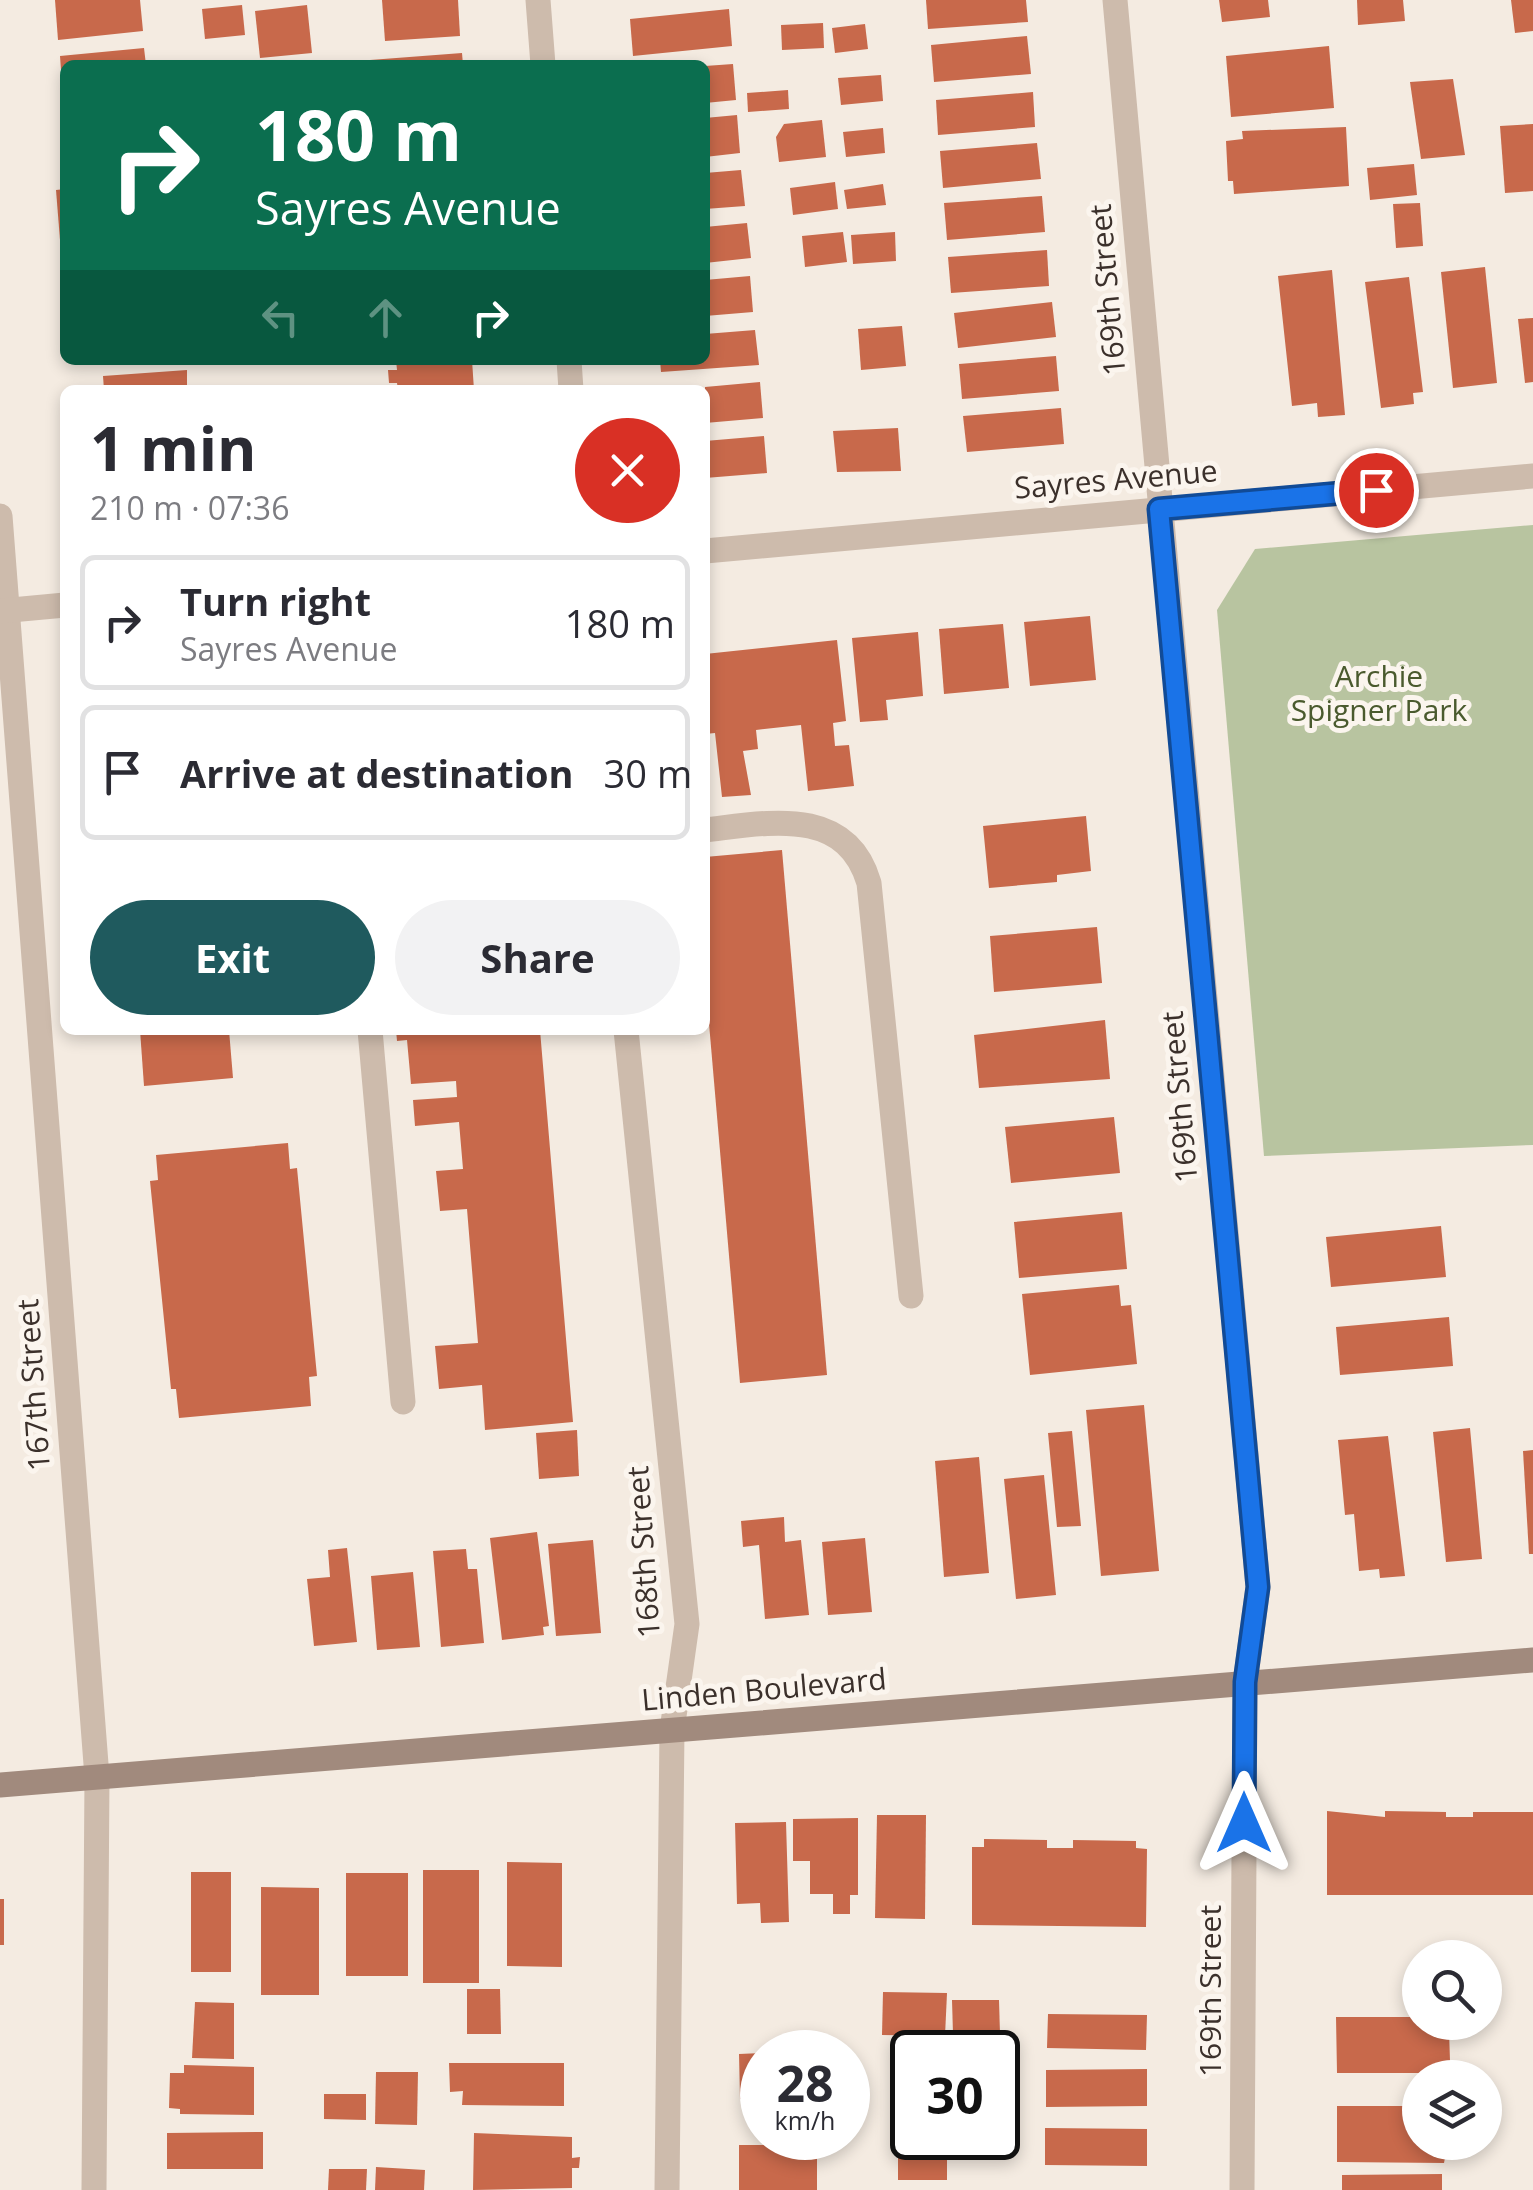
<!DOCTYPE html>
<html lang="en">
<head>
<meta charset="utf-8">
<style>
  :root { --surface:#fff; --page:#f2f2f3; --text:#2b2b33; --muted:#7c7c81; --line:#e1e1e2; --accent:#1f5a5e }
  body { margin:0; font-family:"Open Sans",sans-serif; background:var(--page); color:var(--text); height:100vh; display:flex; flex-direction:column; font-size:38px; white-space:nowrap }
  * { box-sizing:border-box; margin:0 }
  p { font-size:32px; color:var(--muted) }
  .icon { flex:none; width:55px; height:55px; fill:none; stroke:currentColor; stroke-width:2; stroke-linecap:round; stroke-linejoin:round }
  .map { position:relative; flex:1; overflow:hidden }
  .panel { position:absolute; left:60px; top:385px; width:650px; height:650px; display:flex; flex-direction:column; background:var(--surface); border-radius:15px; box-shadow:0 5px 15px #0003 }
  .panel>* { flex:none }
  .hud { position:absolute; left:60px; top:60px; width:650px; height:305px; border-radius:15px; box-shadow:0 5px 15px #0003; background:#0b6e4f; color:#fff; overflow:hidden }
  .controls { position:absolute; left:1402px; top:1940px; display:grid; gap:20px }
  .controls a { display:grid; place-items:center; width:100px; height:100px; border-radius:50%; background:var(--surface); box-shadow:0 5px 15px #0003; font-size:50px }
  .speed { position:absolute; left:740px; top:2030px; display:flex; gap:20px; font-size:50px; font-weight:700; text-align:center }
  .speed>* { display:grid; place-content:center; width:130px; height:130px; border-radius:50%; background:var(--surface); box-shadow:0 5px 15px #0003; line-height:1 }
  .speed small { font-size:25px; font-weight:400 }
  .speed .limit { border:5px solid #111; border-radius:15px; background:#fff; color:#111 }
  .pin { position:absolute; display:grid; place-items:center; width:85px; height:85px; color:#fff; margin:-42px; border:5px solid #fff; border-radius:50%; box-shadow:0 2px 10px #0007 }
  .me { position:absolute; width:110px; margin:-55px; rotate:0deg; stroke-linejoin:round; filter:drop-shadow(0 0 8px #0008) }
  .turn { display:flex; align-items:center; gap:35px; height:210px; padding:0 30px; font-size:45px }
  .turn .icon { width:130px; height:130px; stroke-width:2.5 }
  .turn b { display:block; font-size:70px; line-height:85px }
  .lanes { display:flex; align-items:center; height:95px; padding:0 30px; background:#0003; justify-content:center; gap:50px; direction:ltr }
  .lanes .off { opacity:.35 }
  .round { display:grid; place-items:center; flex:none; width:105px; height:105px; border-radius:52px; background:var(--page) }
  .overview { display:flex; align-items:center; justify-content:space-between; height:170px; padding:0 30px }
  h1 { font-size:60px; font-weight:700; line-height:75px }
  .action { display:flex; gap:20px; margin-top:auto; padding:20px 30px }
  .action a { flex:1; height:115px; border-radius:60px; background:var(--accent); color:#fff; font-size:40px; font-weight:700; line-height:115px; text-align:center }
  .action a+a { background:var(--page); color:var(--text) }
  ul { padding:0; list-style:none }
  li { display:flex; align-items:center; gap:30px; height:135px; margin:0 20px 15px; padding:0 10px; border:5px solid var(--line); border-radius:15px }
  li div { flex:1 }
  li b { display:block; font-size:38px }
  li em { font-style:normal }
  .map>svg:first-child { display:block }
  .green { fill:#b8c4a0 }
  .building { fill:#c8694b }
  .lines { fill:none; stroke-linecap:round; stroke-linejoin:round }
  .service { stroke:#cdbbac; stroke-width:25 }
  .minor { stroke:#cdbbac; stroke-width:25 }
  .secondary { stroke:#a18a7d; stroke-width:25 }
  .route-casing { stroke:#114b97; stroke-width:25 }
  .route { stroke:#1a73e8; stroke-width:18 }
  .labels { text-anchor:middle; stroke-width:10; stroke-linejoin:round; paint-order:stroke }
  .street-label { font-size:30px; fill:#3b302b; stroke:#fbf5ee }
  .park-label { font-size:30px; fill:#4a5a2e; stroke:#fbf5ee }
</style>
</head>
<body>
<div class="map">
<svg width="1533" height="2190" viewBox="0 0 1533 2190">
  <rect width="100%" height="100%" fill="#f4ebe1"/>
  <path class="green" d="M 1533,525 L 1533,1145 L 1264,1156 L 1217,610 L 1255,549 Z"/>
  <g class="building">
    <path d="M 55,0 L 140,0 L 143,31 L 58,40 Z"/>
    <path d="M 382,0 L 458,0 L 460,36 L 385,41 Z"/>
    <path d="M 926,0 L 1026,0 L 1028,22 L 928,29 Z"/>
    <path d="M 1219,0 L 1268,0 L 1270,17 L 1222,22 Z"/>
    <path d="M 1357,0 L 1403,0 L 1405,21 L 1358,25 Z"/>
    <path d="M 1511,0 L 1533,0 L 1533,31 L 1515,33 Z"/>
    <path d="M 242,5 L 245,35 L 205,39 L 202,9 Z"/>
    <path d="M 307,5 L 312,53 L 260,58 L 255,11 Z"/>
    <path d="M 729,9 L 732,46 L 633,56 L 630,19 Z"/>
    <path d="M 823,23 L 824,48 L 782,50 L 781,25 Z"/>
    <path d="M 865,24 L 868,49 L 835,53 L 832,28 Z"/>
    <path d="M 1027,36 L 1031,74 L 934,82 L 931,45 Z"/>
    <path d="M 1329,46 L 1334,108 L 1231,117 L 1226,56 Z"/>
    <path d="M 144,48 L 146,65 L 65,65 L 62,84 L 60,56 Z"/>
    <path d="M 462,53 L 463,65 L 370,65 L 370,60 Z"/>
    <path d="M 733,64 L 736,100 L 705,103 L 705,66 Z"/>
    <path d="M 881,75 L 883,101 L 841,105 L 838,78 Z"/>
    <path d="M 1453,79 L 1465,155 L 1421,159 L 1410,82 Z"/>
    <path d="M 788,90 L 789,109 L 748,112 L 747,93 Z"/>
    <path d="M 1033,92 L 1035,127 L 938,135 L 936,100 Z"/>
    <path d="M 737,115 L 740,153 L 705,157 L 705,118 Z"/>
    <path d="M 822,120 L 826,157 L 779,162 L 776,137 L 784,124 Z"/>
    <path d="M 1533,124 L 1533,191 L 1505,193 L 1500,126 Z"/>
    <path d="M 1346,127 L 1349,186 L 1234,194 L 1233,181 L 1228,181 L 1226,141 L 1243,139 L 1242,131 Z"/>
    <path d="M 883,128 L 885,153 L 846,157 L 843,132 Z"/>
    <path d="M 1037,143 L 1041,179 L 943,188 L 940,151 Z"/>
    <path d="M 1414,164 L 1417,195 L 1370,200 L 1367,168 Z"/>
    <path d="M 741,170 L 745,206 L 705,209 L 705,173 Z"/>
    <path d="M 835,182 L 838,209 L 793,215 L 790,188 Z"/>
    <path d="M 883,184 L 886,205 L 847,209 L 844,190 Z"/>
    <path d="M 65,189 L 65,240 L 60,240 L 56,190 Z"/>
    <path d="M 1042,196 L 1045,232 L 947,240 L 944,203 Z"/>
    <path d="M 1420,203 L 1423,246 L 1396,248 L 1393,204 Z"/>
    <path d="M 747,223 L 751,258 L 705,263 L 705,227 Z"/>
    <path d="M 843,232 L 847,262 L 805,267 L 802,236 Z"/>
    <path d="M 895,232 L 896,261 L 853,264 L 851,235 Z"/>
    <path d="M 1047,250 L 1049,286 L 951,293 L 948,257 Z"/>
    <path d="M 1485,267 L 1497,383 L 1453,388 L 1441,272 Z"/>
    <path d="M 1332,270 L 1345,415 L 1318,417 L 1317,403 L 1292,406 L 1278,276 Z"/>
    <path d="M 750,276 L 753,312 L 705,316 L 705,280 Z"/>
    <path d="M 1409,277 L 1423,392 L 1413,393 L 1414,404 L 1381,408 L 1365,282 Z"/>
    <path d="M 1052,302 L 1056,337 L 958,348 L 954,313 Z"/>
    <path d="M 1533,318 L 1533,382 L 1525,383 L 1518,319 Z"/>
    <path d="M 902,326 L 906,366 L 861,370 L 858,329 Z"/>
    <path d="M 755,330 L 759,365 L 661,372 L 660,360 L 705,360 L 705,334 Z"/>
    <path d="M 1056,356 L 1059,391 L 962,399 L 959,364 Z"/>
    <path d="M 396,360 L 472,360 L 474,390 L 398,390 L 397,383 L 389,383 L 388,370 L 397,370 Z"/>
    <path d="M 187,370 L 187,390 L 104,390 L 103,376 Z"/>
    <path d="M 760,382 L 763,418 L 705,423 L 705,387 Z"/>
    <path d="M 1061,408 L 1064,444 L 967,452 L 963,416 Z"/>
    <path d="M 898,428 L 901,471 L 837,472 L 833,431 Z"/>
    <path d="M 764,436 L 767,473 L 705,478 L 705,441 Z"/>
    <path d="M 1090,616 L 1096,680 L 1030,686 L 1024,622 Z"/>
    <path d="M 1003,624 L 1009,688 L 944,694 L 939,629 Z"/>
    <path d="M 918,632 L 923,696 L 886,700 L 888,720 L 860,722 L 852,638 Z"/>
    <path d="M 837,640 L 846,721 L 833,723 L 835,746 L 849,745 L 854,786 L 808,791 L 801,725 L 756,730 L 758,749 L 743,751 L 751,795 L 722,797 L 715,733 L 705,734 L 705,654 Z"/>
    <path d="M 1086,816 L 1091,871 L 1057,875 L 1057,882 L 989,888 L 983,826 Z"/>
    <path d="M 782,850 L 827,1375 L 740,1383 L 705,977 L 705,857 Z"/>
    <path d="M 1097,927 L 1102,983 L 994,992 L 990,936 Z"/>
    <path d="M 1105,1020 L 1110,1079 L 979,1088 L 974,1035 Z"/>
    <path d="M 140,1030 L 229,1030 L 233,1078 L 144,1086 Z"/>
    <path d="M 396,1030 L 540,1030 L 573,1422 L 485,1430 L 482,1385 L 439,1389 L 435,1346 L 478,1343 L 467,1209 L 440,1211 L 436,1171 L 463,1169 L 459,1122 L 415,1126 L 413,1100 L 457,1097 L 456,1081 L 411,1084 L 407,1040 L 397,1041 Z"/>
    <path d="M 1114,1117 L 1120,1173 L 1011,1183 L 1005,1127 Z"/>
    <path d="M 288,1143 L 290,1169 L 297,1168 L 317,1376 L 309,1377 L 311,1406 L 179,1418 L 176,1389 L 171,1389 L 150,1181 L 158,1180 L 156,1155 Z"/>
    <path d="M 1122,1212 L 1127,1269 L 1019,1278 L 1014,1222 Z"/>
    <path d="M 1441,1226 L 1446,1277 L 1331,1287 L 1326,1237 Z"/>
    <path d="M 1119,1285 L 1121,1306 L 1131,1305 L 1137,1364 L 1030,1375 L 1022,1294 Z"/>
    <path d="M 1449,1317 L 1453,1366 L 1340,1375 L 1336,1327 Z"/>
    <path d="M 1144,1405 L 1159,1571 L 1101,1576 L 1086,1410 Z"/>
    <path d="M 1470,1428 L 1482,1559 L 1446,1562 L 1433,1432 Z"/>
    <path d="M 577,1430 L 579,1476 L 539,1479 L 536,1433 Z"/>
    <path d="M 1072,1431 L 1081,1526 L 1057,1527 L 1048,1433 Z"/>
    <path d="M 1388,1436 L 1405,1576 L 1380,1578 L 1379,1569 L 1359,1571 L 1354,1514 L 1345,1515 L 1338,1440 Z"/>
    <path d="M 1533,1450 L 1533,1554 L 1529,1554 L 1523,1451 Z"/>
    <path d="M 979,1457 L 989,1573 L 944,1577 L 935,1461 Z"/>
    <path d="M 1044,1475 L 1056,1595 L 1016,1599 L 1004,1479 Z"/>
    <path d="M 784,1517 L 785,1542 L 801,1540 L 809,1615 L 765,1619 L 759,1545 L 743,1547 L 741,1521 Z"/>
    <path d="M 537,1532 L 549,1626 L 543,1627 L 544,1635 L 502,1640 L 490,1538 Z"/>
    <path d="M 865,1538 L 872,1612 L 828,1615 L 822,1542 Z"/>
    <path d="M 593,1540 L 601,1633 L 556,1636 L 548,1544 Z"/>
    <path d="M 347,1548 L 357,1642 L 314,1646 L 307,1579 L 330,1577 L 328,1550 Z"/>
    <path d="M 466,1549 L 468,1569 L 477,1569 L 484,1643 L 441,1647 L 433,1551 Z"/>
    <path d="M 413,1572 L 420,1647 L 377,1650 L 371,1576 Z"/>
    <path d="M 1327,1811 L 1385,1817 L 1385,1811 L 1446,1812 L 1446,1817 L 1473,1817 L 1473,1812 L 1533,1812 L 1533,1895 L 1327,1895 Z"/>
    <path d="M 877,1815 L 926,1815 L 925,1919 L 875,1918 Z"/>
    <path d="M 858,1818 L 858,1895 L 850,1895 L 850,1914 L 833,1914 L 833,1894 L 810,1894 L 810,1861 L 793,1861 L 793,1819 Z"/>
    <path d="M 786,1822 L 789,1922 L 761,1923 L 760,1903 L 737,1904 L 735,1823 Z"/>
    <path d="M 984,1839 L 1047,1840 L 1047,1848 L 1073,1848 L 1073,1840 L 1136,1841 L 1136,1848 L 1147,1849 L 1146,1927 L 972,1925 L 972,1847 L 984,1847 Z"/>
    <path d="M 507,1862 L 562,1863 L 562,1967 L 507,1966 Z"/>
    <rect x="423" y="1870" width="56" height="113"/>
    <rect x="191" y="1872" width="40" height="100"/>
    <rect x="346" y="1873" width="62" height="103"/>
    <path d="M 261,1887 L 319,1888 L 319,1995 L 261,1995 Z"/>
    <rect x="0" y="1899" width="4" height="46"/>
    <path d="M 467,1989 L 500,1989 L 501,2034 L 467,2034 Z"/>
    <path d="M 883,1992 L 947,1993 L 945,2036 L 882,2035 Z"/>
    <path d="M 952,2000 L 999,2000 L 1000,2034 L 953,2034 Z"/>
    <path d="M 195,2002 L 234,2003 L 234,2059 L 192,2058 Z"/>
    <path d="M 1048,2014 L 1147,2015 L 1146,2050 L 1047,2048 Z"/>
    <path d="M 1336,2017 L 1420,2017 L 1420,2022 L 1444,2022 L 1444,2030 L 1449,2030 L 1450,2061 L 1444,2061 L 1444,2073 L 1337,2073 Z"/>
    <path d="M 762,2053 L 762,2104 L 756,2104 L 756,2099 L 740,2099 L 739,2054 Z"/>
    <path d="M 449,2063 L 564,2063 L 564,2106 L 462,2105 L 463,2091 L 450,2092 Z"/>
    <path d="M 184,2065 L 254,2067 L 254,2115 L 180,2114 L 180,2109 L 169,2108 L 170,2073 L 184,2073 Z"/>
    <path d="M 1147,2069 L 1147,2106 L 1046,2107 L 1046,2070 Z"/>
    <path d="M 376,2072 L 418,2072 L 417,2125 L 375,2124 Z"/>
    <path d="M 324,2094 L 366,2094 L 366,2120 L 324,2119 Z"/>
    <path d="M 1337,2106 L 1420,2106 L 1420,2142 L 1448,2142 L 1444,2163 L 1337,2162 Z"/>
    <path d="M 1045,2128 L 1147,2129 L 1147,2166 L 1045,2165 Z"/>
    <path d="M 898,2130 L 912,2130 L 912,2138 L 947,2138 L 947,2180 L 898,2180 Z"/>
    <path d="M 263,2132 L 263,2169 L 167,2169 L 167,2133 Z"/>
    <path d="M 474,2133 L 572,2137 L 572,2158 L 580,2157 L 579,2168 L 572,2168 L 572,2188 L 473,2190 Z"/>
    <path d="M 951,2138 L 993,2138 L 993,2145 L 951,2146 Z"/>
    <rect x="739" y="2145" width="78" height="45"/>
    <path d="M 376,2167 L 425,2170 L 424,2190 L 375,2190 Z"/>
    <path d="M 329,2169 L 367,2169 L 366,2190 L 328,2190 Z"/>
    <path d="M 1442,2174 L 1442,2190 L 1342,2190 L 1342,2175 Z"/>
  </g>
  <g class="lines">
    <g class="service">
      <path d="M 705,830 C 767,823 846,805 869,883 L 911,1296"/>
      <path d="M 370,1030 L 403,1402"/>
    </g>
    <g class="minor">
      <path d="M 538,0 L 543,65"/>
      <path d="M 1115,0 L 1258,1587 L 1245,1683 L 1242,2190"/>
      <path d="M 569,360 L 571,390"/>
      <path d="M 0,516 L 97,1777 L 94,2190"/>
      <path d="M 705,551 L 1533,476"/>
      <path d="M 0,611 L 65,605"/>
      <path d="M 626,1030 L 687,1624 L 672,1730 L 667,2190"/>
    </g>
    <path class="secondary" d="M 0,1785 L 1533,1660"/>
  </g>
  <g class="lines">
    <defs>
      <path id="route" d="M 1244,1823 L 1245,1682 L 1258,1587 L 1159,509 L 1376,490"/>
    </defs>
    <use href="#route" class="route-casing"/>
    <use href="#route" class="route"/>
  </g>
  <g class="labels">
    <g class="street-label">
      <text transform="translate(1108 290) rotate(-95)" y="10">169th Street</text>
      <text transform="translate(1116 480) rotate(-5)" y="10">Sayres Avenue</text>
      <text transform="translate(1180 1097) rotate(-95)" y="10">169th Street</text>
      <text transform="translate(34 1385) rotate(-94)" y="10">167th Street</text>
      <text transform="translate(644 1552) rotate(-94)" y="10">168th Street</text>
      <text transform="translate(764 1690) rotate(-5)" y="10">Linden Boulevard</text>
      <text transform="translate(1211 1991) rotate(-90)" y="10">169th Street</text>
    </g>
    <g class="park-label">
      <text x="1379" y="687">Archie<tspan x="1379" dy="34">Spigner Park</tspan></text>
    </g>
  </g>
</svg>
<div class="controls">
<a><svg class="icon" aria-label="search" viewBox="0 0 24 24"><circle cx="10" cy="10" r="6"/><path d="M15 15l6 6"/></svg></a>
<a><svg class="icon" aria-label="layers" viewBox="0 0 24 24"><path d="M12 4l9 5-9 5-9-5zM3 14l9 5 9-5"/></svg></a>
</div>
<div class="speed"><div>28<small>km/h</small></div><div class="limit">30</div></div>
<div class="pin" style="left:1376px;top:490px;background:#d93025"><svg class="icon" aria-label="arrive" viewBox="0 0 24 24"><path d="M6 21V4h12l-3 4 3 4H6"/></svg></div>
<svg class="me" style="left:1244px;top:1823px" viewBox="-20 -20 40 40"><path d="M0-17L14 15 0 8-14 15z" fill="#1a73e8" stroke="#fff" stroke-width="4"/></svg>
<div class="hud">
<div class="turn"><svg class="icon" aria-label="right" viewBox="0 0 24 24"><path d="M7 20v-9h11M14 6l5 5-5 5"/></svg><div><b>180 m</b>Sayres Avenue</div></div>
<div class="lanes"><svg class="icon off" aria-label="left" viewBox="0 0 24 24"><path d="M17 20v-9H6M10 6l-5 5 5 5"/></svg><svg class="icon off" aria-label="ahead" viewBox="0 0 24 24"><path d="M12 20V5M6 11l6-6 6 6"/></svg><svg class="icon" aria-label="right" viewBox="0 0 24 24"><path d="M7 20v-9h11M14 6l5 5-5 5"/></svg></div>
</div>
<section class="panel">
<div class="overview"><div><h1>1 min</h1><p>210 m · 07:36</p></div><a class="round" style="background:#d93025;color:#fff"><svg class="icon" aria-label="close" viewBox="0 0 24 24"><path d="M6 6l12 12M18 6L6 18"/></svg></a></div>
<ul>
<li><svg class="icon" aria-label="right" viewBox="0 0 24 24"><path d="M7 20v-9h11M14 6l5 5-5 5"/></svg><div><b>Turn right</b><p>Sayres Avenue</p></div><em>180 m</em></li>
<li><svg class="icon" aria-label="arrive" viewBox="0 0 24 24"><path d="M6 21V4h12l-3 4 3 4H6"/></svg><div><b>Arrive at destination</b></div><em>30 m</em></li>
</ul>
<div class="action"><a>Exit</a><a>Share</a></div>
</section>
</div>
</body>
</html>
